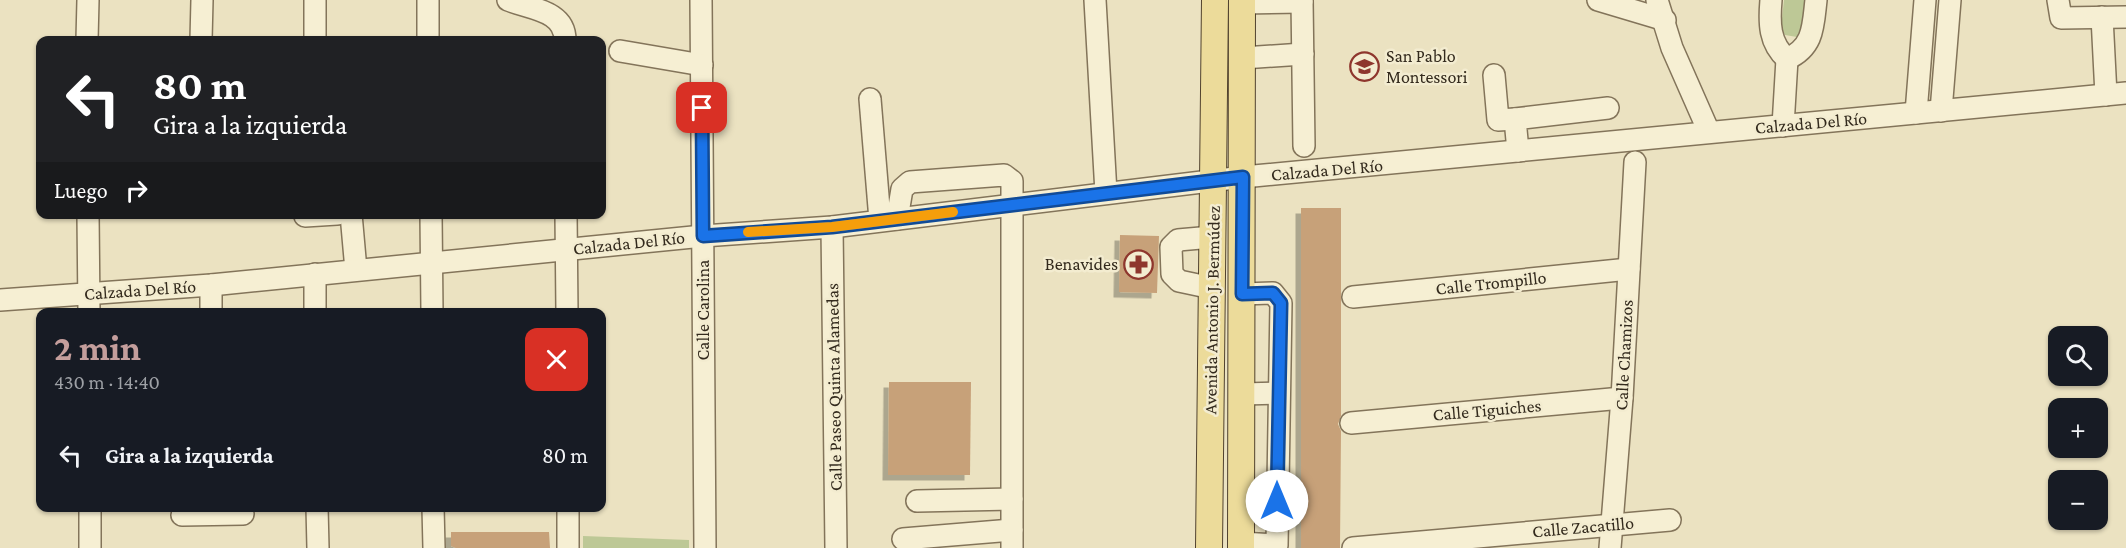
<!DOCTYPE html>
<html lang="es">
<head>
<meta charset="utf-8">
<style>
  :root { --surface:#171b24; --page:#20242c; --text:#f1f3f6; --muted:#9ea1a6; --accent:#c49e9c }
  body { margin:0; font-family:"Crimson Pro",serif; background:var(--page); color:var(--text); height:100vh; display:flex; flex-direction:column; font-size:22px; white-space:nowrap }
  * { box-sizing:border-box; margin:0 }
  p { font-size:20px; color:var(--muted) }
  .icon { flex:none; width:33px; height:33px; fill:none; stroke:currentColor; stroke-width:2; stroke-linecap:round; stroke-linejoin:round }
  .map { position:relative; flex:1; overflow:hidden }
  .sheet { position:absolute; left:36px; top:308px; width:570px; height:204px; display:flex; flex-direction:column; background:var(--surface); border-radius:12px; box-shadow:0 2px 4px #0004 }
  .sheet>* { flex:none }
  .hud { position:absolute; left:36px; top:36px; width:570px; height:183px; border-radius:12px; box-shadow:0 2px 4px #0004; background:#202124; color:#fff; overflow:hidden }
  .buttons { position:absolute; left:2048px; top:326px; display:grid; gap:12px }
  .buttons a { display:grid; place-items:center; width:60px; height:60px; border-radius:12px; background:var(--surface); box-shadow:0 2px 4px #0004; font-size:30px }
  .pin { position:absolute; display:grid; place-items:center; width:51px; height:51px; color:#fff; margin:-26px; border-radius:12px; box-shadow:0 3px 9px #0006 }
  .me { position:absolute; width:66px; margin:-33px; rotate:0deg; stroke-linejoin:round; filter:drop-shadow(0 0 4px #0008) }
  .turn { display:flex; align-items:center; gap:21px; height:126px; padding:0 18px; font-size:27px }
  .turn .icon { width:78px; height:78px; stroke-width:2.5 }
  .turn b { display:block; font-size:42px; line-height:51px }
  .then { display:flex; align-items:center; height:57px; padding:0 18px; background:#0003; gap:12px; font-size:22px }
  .round { display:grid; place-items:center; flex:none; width:63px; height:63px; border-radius:12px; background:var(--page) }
  .headline { display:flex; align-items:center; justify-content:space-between; height:102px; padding:0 18px }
  h1 { font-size:36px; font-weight:700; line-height:45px; color:var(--accent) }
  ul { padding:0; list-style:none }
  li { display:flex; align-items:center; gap:18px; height:90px; padding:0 18px }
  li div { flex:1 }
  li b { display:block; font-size:22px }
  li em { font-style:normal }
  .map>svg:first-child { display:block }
  .green { fill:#bdc896 }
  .building { fill:#c7a179; filter:url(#shadow) }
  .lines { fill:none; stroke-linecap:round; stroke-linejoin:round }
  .minor-casing { stroke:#83745a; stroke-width:24 }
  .major-casing { stroke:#51422e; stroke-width:28 }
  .minor { stroke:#f6efd3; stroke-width:21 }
  .major { stroke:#ecdb9a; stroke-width:26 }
  .route-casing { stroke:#114b97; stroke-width:15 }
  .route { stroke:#1a73e8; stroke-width:10 }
  .slow { stroke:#f59e0b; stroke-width:10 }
  .labels { text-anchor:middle; stroke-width:5; stroke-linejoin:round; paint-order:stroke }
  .poi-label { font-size:18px; fill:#332a1d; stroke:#f3ecd0; text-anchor:start }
  .street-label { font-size:18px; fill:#332a1d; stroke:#f3ecd0 }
</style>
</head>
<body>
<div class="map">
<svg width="2126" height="548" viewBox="0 0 2126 548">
  <defs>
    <filter id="shadow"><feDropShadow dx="-5.5" dy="5.5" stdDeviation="0" flood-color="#0004"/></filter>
  </defs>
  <rect width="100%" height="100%" fill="#ebe2c1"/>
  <g class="green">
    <path d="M 1784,0 L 1805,0 L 1802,29 L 1797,37 L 1785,35 L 1781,27 Z"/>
    <path d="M 583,536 L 689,540 L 689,548 L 583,548 Z"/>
  </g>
  <g class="building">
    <path d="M 1301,208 L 1341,208 L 1341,416 L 1338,424 L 1341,431 L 1340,548 L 1301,548 Z"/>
    <path d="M 1120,235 L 1159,236 L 1157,293 L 1119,292 Z"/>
    <path d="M 889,382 L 971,382 L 970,475 L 888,475 Z"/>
    <path d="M 451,532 L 549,532 L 550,548 L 456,548 L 451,546 Z"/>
  </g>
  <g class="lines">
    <defs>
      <g id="minor">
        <path d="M 315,0 L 315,40"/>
        <path d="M 428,0 L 428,40"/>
        <path d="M 508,0 C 530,9 565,10 565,40"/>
        <path d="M 701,0 L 705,548"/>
        <path d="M 1095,0 L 1106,193"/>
        <path d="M 1302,0 L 1304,146"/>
        <path d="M 1598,0 L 1665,20"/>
        <path d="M 1657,0 L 1672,48 L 1709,132"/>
        <path d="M 1771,0 C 1769,23 1769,43 1787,59"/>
        <path d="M 2058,0 L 2061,18 L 2126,17"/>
        <path d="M 1242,3 L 1302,2"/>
        <path d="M 2102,17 L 2106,95"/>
        <path d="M 87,40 L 88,0"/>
        <path d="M 201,40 L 202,0"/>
        <path d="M 620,51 L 702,65"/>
        <path d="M 1243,58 L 1303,54"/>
        <path d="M 1787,59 C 1814,47 1813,26 1816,0"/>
        <path d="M 1494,75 L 1498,120 L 1515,119"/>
        <path d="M 870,99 L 880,220"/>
        <path d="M 1941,111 L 1950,0"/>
        <path d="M 1916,113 L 1925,0"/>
        <path d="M 1783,126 L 1787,59"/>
        <path d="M 1518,151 L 1515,119 L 1608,108"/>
        <path d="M 88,214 L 89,312"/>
        <path d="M 351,214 L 356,270"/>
        <path d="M 431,214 L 432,312"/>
        <path d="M 566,214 L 567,312"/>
        <path d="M 305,216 L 337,214"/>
        <path d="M 897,219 L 902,189 L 910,182 L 1004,175 L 1012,181 L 1012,548"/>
        <path d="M 832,227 L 836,548"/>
        <path d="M 315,274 L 315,312"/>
        <path d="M 1212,288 L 1179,281 L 1172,274 L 1171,247 L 1178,240 L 1212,237"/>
        <path d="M 1353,297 L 1629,269"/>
        <path d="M 0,300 L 211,285 L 703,236 L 832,227 L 1243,177 L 2126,93"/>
        <path d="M 211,312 L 211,285"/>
        <path d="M 1242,394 L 1278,393"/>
        <path d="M 1351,423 L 1622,398"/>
        <path d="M 917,501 L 1012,499"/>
        <path d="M 90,507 L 90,548"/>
        <path d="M 317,507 L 318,548"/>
        <path d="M 433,507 L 434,548"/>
        <path d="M 568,507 L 568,548"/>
        <path d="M 182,515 L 243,514"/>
        <path d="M 903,539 L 1012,530"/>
        <path d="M 1241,543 L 1277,545 L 1281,303 L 1273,293 L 1242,294"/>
        <path d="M 1353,548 L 1670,520"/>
        <path d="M 1610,548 L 1622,398 L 1635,162"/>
      </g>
      <g id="major">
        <path d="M 1209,548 L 1215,0"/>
        <path d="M 1241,548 L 1242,0"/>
      </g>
    </defs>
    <use href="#minor" class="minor-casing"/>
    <use href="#major" class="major-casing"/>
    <use href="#minor" class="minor"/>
    <use href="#major" class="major"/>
  </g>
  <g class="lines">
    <defs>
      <path id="route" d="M 702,108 L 703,236 L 832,227 L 1243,177 L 1242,294 L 1273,293 L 1281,303 L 1277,501"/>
    </defs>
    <use href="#route" class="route-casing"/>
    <use href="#route" class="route"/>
    <path class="slow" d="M 748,232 L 832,227 L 953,212"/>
  </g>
  <defs>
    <symbol id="school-ring" viewBox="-11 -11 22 22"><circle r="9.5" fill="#f3ecd0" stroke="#8e362d" stroke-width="1.5"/><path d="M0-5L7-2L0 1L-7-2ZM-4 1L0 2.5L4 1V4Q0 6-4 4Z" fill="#8e362d"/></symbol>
    <symbol id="pharmacy-ring" viewBox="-11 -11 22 22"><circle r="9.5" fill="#f3ecd0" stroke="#8e362d" stroke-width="1.5"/><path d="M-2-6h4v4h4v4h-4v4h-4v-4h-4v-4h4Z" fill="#8e362d"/></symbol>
  </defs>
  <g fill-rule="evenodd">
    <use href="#school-ring" x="1348" y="50" width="33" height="33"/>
    <use href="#pharmacy-ring" x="1122" y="248" width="33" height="33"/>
  </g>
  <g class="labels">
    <g class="poi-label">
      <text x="1386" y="62">San Pablo<tspan x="1386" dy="21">Montessori</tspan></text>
      <text x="1118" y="270" text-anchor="end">Benavides</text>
    </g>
    <g class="street-label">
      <text transform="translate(1811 123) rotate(-5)" y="6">Calzada Del Río</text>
      <text transform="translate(1327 170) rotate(-5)" y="6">Calzada Del Río</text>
      <text transform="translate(629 243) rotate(-6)" y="6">Calzada Del Río</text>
      <text transform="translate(1491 283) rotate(-6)" y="6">Calle Trompillo</text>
      <text transform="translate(140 290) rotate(-4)" y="6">Calzada Del Río</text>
      <text transform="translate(703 310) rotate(-90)" y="6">Calle Carolina</text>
      <text transform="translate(1212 310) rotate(-89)" y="6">Avenida Antonio J. Bermúdez</text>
      <text transform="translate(1624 355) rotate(-87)" y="6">Calle Chamizos</text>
      <text transform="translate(834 387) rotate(-91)" y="6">Calle Paseo Quinta Alamedas</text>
      <text transform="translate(1487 410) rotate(-5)" y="6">Calle Tiguiches</text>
      <text transform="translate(1583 527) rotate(-5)" y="6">Calle Zacatillo</text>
    </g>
  </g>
</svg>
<div class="buttons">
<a><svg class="icon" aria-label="search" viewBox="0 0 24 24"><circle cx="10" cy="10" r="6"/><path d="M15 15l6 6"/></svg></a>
<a>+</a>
<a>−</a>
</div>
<div class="pin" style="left:702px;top:108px;background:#d93025"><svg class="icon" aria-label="arrive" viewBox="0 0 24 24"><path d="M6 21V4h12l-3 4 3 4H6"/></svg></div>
<svg class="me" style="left:1277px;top:501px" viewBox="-20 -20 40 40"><circle r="19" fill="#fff"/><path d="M0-13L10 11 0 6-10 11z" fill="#1a73e8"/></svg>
<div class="hud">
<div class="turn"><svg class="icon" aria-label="left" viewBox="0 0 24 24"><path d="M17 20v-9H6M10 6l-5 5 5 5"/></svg><div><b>80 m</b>Gira a la izquierda</div></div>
<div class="then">Luego<svg class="icon" aria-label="right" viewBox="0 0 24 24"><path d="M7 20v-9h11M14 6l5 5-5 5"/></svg></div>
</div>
<section class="sheet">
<div class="headline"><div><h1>2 min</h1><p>430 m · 14:40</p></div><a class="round" style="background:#d93025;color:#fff"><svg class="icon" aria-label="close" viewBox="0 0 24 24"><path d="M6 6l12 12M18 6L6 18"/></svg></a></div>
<ul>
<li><svg class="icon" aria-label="left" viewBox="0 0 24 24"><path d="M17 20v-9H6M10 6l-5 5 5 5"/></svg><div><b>Gira a la izquierda</b></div><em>80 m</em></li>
</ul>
</section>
</div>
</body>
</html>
